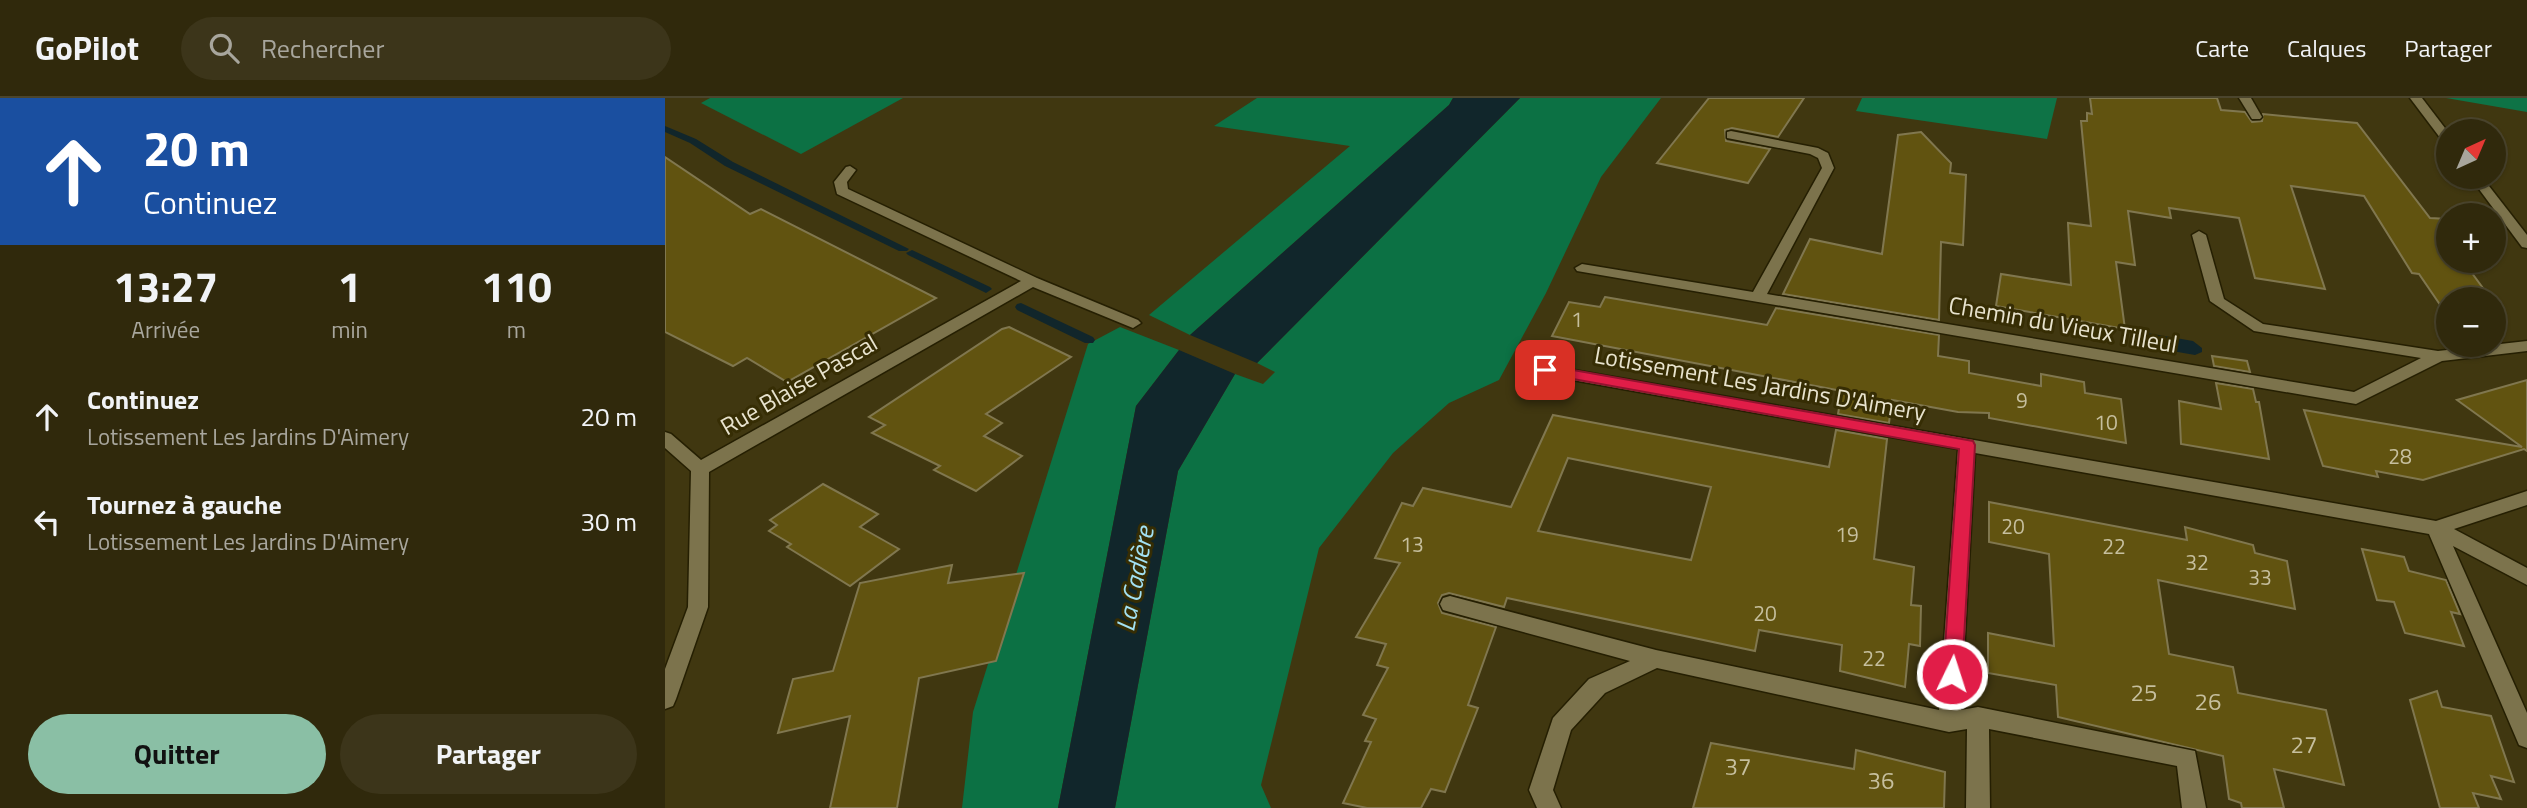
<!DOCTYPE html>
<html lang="fr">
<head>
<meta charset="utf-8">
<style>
  :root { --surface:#30290c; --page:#3c351a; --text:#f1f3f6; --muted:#a8a69d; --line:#4b452d; --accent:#8abfa5 }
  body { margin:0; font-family:"Titillium Web",sans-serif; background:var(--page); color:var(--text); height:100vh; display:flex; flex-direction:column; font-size:26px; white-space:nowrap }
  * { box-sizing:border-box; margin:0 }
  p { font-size:23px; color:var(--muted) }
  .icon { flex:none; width:38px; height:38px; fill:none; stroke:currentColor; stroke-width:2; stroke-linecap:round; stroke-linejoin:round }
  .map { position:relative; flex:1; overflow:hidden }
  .details { display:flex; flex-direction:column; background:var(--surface); width:665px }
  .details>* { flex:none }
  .top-card { background:#1a4fa0; color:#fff; overflow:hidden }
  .needle { width:46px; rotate:44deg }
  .controls { position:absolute; left:1771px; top:21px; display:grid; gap:14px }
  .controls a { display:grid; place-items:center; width:70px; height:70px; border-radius:50%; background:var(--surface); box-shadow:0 2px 5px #0004,0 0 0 2px var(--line); font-size:35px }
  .pin { position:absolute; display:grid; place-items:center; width:60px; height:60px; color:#fff; margin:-30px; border-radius:14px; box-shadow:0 4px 10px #0006 }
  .me { position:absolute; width:77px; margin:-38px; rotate:4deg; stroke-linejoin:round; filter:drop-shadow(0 0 5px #0008) }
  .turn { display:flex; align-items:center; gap:24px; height:147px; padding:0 28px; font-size:32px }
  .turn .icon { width:91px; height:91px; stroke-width:2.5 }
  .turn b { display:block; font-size:49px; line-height:60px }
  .eta { display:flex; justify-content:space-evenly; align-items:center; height:119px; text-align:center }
  .eta b { font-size:42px; font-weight:700; line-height:49px }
  .action { display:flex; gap:14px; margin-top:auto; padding:14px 28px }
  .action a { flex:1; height:80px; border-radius:42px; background:var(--accent); color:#111; font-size:28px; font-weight:700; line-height:80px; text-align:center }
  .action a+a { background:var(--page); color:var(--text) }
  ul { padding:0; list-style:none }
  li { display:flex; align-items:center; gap:21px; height:105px; padding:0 28px }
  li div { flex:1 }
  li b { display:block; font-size:26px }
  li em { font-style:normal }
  header { display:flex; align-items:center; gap:42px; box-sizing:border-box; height:98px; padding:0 35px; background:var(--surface); border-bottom:2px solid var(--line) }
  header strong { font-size:33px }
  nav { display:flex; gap:38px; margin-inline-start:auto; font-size:24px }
  .search { width:490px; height:63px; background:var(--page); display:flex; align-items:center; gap:18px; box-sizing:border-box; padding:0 24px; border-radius:38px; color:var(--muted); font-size:26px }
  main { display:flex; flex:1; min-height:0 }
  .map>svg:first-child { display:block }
  .green { fill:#0e7346 }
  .forest { fill:#0c7144 }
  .water { fill:#11262b }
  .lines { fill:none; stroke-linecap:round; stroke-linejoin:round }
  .stream { fill:#11262b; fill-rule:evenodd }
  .building { fill:#615310; stroke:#80774f; stroke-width:2; fill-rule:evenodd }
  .minor-casing { stroke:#251f02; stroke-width:3 }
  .minor { fill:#7c734c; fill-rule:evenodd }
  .route { fill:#e11d48; stroke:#92132f; stroke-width:2 }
  .labels { text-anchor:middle; stroke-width:6; stroke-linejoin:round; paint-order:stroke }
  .number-label { font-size:21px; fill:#c6bf9e }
  .street-label { font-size:24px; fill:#e8e3ce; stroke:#362d04 }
  .near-number-label { font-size:24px; fill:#c6bf9e }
  .water-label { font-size:26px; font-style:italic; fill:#a2e1f3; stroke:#362d04 }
</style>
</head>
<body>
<header>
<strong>GoPilot</strong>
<div class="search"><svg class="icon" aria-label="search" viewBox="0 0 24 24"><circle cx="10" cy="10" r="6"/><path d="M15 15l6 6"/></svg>Rechercher</div>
<nav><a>Carte</a><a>Calques</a><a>Partager</a></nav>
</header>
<main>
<section class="details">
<div class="top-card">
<div class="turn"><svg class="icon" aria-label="ahead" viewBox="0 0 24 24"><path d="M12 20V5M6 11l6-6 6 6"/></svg><div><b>20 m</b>Continuez</div></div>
</div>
<div class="eta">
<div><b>13:27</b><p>Arrivée</p></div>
<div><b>1</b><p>min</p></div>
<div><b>110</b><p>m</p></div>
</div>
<ul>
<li><svg class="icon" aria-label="ahead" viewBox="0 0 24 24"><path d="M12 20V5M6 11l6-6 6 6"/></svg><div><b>Continuez</b><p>Lotissement Les Jardins D'Aimery</p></div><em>20 m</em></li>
<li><svg class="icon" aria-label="left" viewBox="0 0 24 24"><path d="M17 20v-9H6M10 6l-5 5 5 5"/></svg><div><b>Tournez à gauche</b><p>Lotissement Les Jardins D'Aimery</p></div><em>30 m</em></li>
</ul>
<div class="action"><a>Quitter</a><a>Partager</a></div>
</section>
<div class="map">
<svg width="1862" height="710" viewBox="0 0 1862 710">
  <rect width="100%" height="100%" fill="#403710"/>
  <g class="green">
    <path d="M 1197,0 L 1392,0 L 1382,41 L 1191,13 Z"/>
    <path d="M 1781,0 L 1862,0 L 1862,14 Z"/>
  </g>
  <g class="forest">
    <path d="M 45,0 L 238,0 L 136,56 L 36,5 Z"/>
    <path d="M 592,0 L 788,0 L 784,7 L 525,237 L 484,217 L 685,48 L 549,28 Z"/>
    <path d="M 855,0 L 996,0 L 936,79 L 881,195 L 834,282 L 784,305 L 728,355 L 654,450 L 596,687 L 606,710 L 450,710 L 513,373 L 570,276 L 598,286 L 610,274 L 592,265 Z"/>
    <path d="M 455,229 L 514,252 L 471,308 L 393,710 L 297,710 L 308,614 L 423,246 Z"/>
  </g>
  <g class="water">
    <path d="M 788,0 L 855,0 L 592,265 L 525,237 L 784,7 Z"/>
    <path d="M 1482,235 L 1528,243 L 1537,250 L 1537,254 L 1530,257 L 1484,249 Z"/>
    <path d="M 514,252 L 570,276 L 513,373 L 450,710 L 393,710 L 471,308 Z"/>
  </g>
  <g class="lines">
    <g class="stream">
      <path d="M 0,28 L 31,41 L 68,64 L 244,151 L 242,153 L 234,153 L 60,68 L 25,45 L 0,34 Z"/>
      <path d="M 247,152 L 325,189 L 327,191 L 321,195 L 317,193 L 243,157 L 241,155 Z"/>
      <path d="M 356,205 L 428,239 L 430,242 L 428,245 L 420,245 L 352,212 L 350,209 L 352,206 Z"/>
    </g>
  </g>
  <g class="building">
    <path d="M 1044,0 L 1139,0 L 1113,39 L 1067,30 L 1060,32 L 1061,43 L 1105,51 L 1083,85 L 992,65 Z"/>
    <path d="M 1425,0 L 1552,0 L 1556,12 L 1580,14 L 1587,24 L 1597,23 L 1598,16 L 1692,25 L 1765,120 L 1783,121 L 1783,163 L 1798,163 L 1826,201 L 1783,201 L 1783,215 L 1780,214 L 1754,176 L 1747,175 L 1699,98 L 1626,88 L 1660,191 L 1590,180 L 1574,120 L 1504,110 L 1506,120 L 1463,113 L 1470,167 L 1451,164 L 1460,231 L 1331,208 L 1336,176 L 1406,187 L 1403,125 L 1426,128 L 1416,23 L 1422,23 L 1422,15 L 1427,16 Z"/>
    <path d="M 1256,34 L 1286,65 L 1285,75 L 1301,77 L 1298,147 L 1276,144 L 1274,222 L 1118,196 L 1145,141 L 1217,156 L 1233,37 Z"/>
    <path d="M 0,59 L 85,116 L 96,111 L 271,200 L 122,284 L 82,260 L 68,268 L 0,234 Z"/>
    <path d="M 940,199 L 1102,227 L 1111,210 L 1274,237 L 1273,258 L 1304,263 L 1304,275 L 1376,288 L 1376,276 L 1419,284 L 1420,295 L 1456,301 L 1461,345 L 1324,320 L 1324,315 L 1293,314 L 1227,302 L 1224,325 L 1173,316 L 1177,293 L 887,238 L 904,204 L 935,209 Z"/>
    <path d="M 344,229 L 406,259 L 321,316 L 337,325 L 319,338 L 357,358 L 311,393 L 269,372 L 275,368 L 207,335 L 220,327 L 204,319 L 337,231 Z"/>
    <path d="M 1547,258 L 1582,263 L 1585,274 L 1549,268 Z"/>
    <path d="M 1862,282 L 1862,353 L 1859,351 L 1758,382 L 1711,373 L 1713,379 L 1658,368 L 1639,312 L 1857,349 L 1792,302 Z"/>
    <path d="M 1551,285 L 1588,291 L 1591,304 L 1594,304 L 1604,361 L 1516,346 L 1514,303 L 1556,311 Z"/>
    <path d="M 888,317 L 1164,369 L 1171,332 L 1222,341 L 1209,461 L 1249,469 L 1246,507 L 1256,508 L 1255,548 L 1244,546 L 1240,589 L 1175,573 L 1177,547 L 1094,532 L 1090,553 L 842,500 L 839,509 L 784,495 L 777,497 L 773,505 L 777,515 L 831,529 L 803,607 L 813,610 L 780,694 L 766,691 L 756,710 L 702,710 L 678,705 L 706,644 L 700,643 L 711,621 L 698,617 L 723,570 L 712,567 L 721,546 L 691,539 L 735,465 L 710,460 L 737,405 L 748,408 L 758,390 L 846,409 ZM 903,360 L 1046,389 L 1026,462 L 873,433 Z"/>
    <path d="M 158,386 L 213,416 L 195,429 L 234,451 L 185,488 L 122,449 L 126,446 L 104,433 L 112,427 L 105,422 Z"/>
    <path d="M 1324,404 L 1522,442 L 1520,429 L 1588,447 L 1590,455 L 1622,463 L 1630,511 L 1493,482 L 1504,556 L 1568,569 L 1573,595 L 1661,612 L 1679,687 L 1609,671 L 1619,710 L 1577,710 L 1576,705 L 1564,701 L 1558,658 L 1393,619 L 1391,587 L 1323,575 L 1323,535 L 1389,548 L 1384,456 L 1324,444 Z"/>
    <path d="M 1697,451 L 1739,459 L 1744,473 L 1781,482 L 1795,516 L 1786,514 L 1799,548 L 1740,535 L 1729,504 L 1712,502 Z"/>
    <path d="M 287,467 L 283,485 L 359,475 L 331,563 L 254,580 L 232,710 L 165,710 L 185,618 L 113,635 L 128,581 L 168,573 L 195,485 Z"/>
    <path d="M 1772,593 L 1777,609 L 1826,618 L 1849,684 L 1826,678 L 1836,701 L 1808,695 L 1814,710 L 1775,710 L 1745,602 Z"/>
    <path d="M 1046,645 L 1189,671 L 1191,652 L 1280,674 L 1279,710 L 1028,710 Z"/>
  </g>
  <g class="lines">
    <defs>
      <g id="minor">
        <path d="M 1574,0 L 1586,0 L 1597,19 L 1595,21 L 1587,21 Z"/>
        <path d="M 1745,0 L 1757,0 L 1783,34 L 1783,46 L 1779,45 Z"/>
        <path d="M 1066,33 L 1153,50 L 1163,55 L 1169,70 L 1102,196 L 1689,294 L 1756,260 L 1589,233 L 1545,203 L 1527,137 L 1534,133 L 1541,137 L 1559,201 L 1598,226 L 1773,253 L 1862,243 L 1862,253 L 1777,263 L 1691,306 L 912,173 L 910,170 L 917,166 L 1088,194 L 1157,70 L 1153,60 L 1145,56 L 1062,40 L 1062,34 Z"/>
        <path d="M 185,68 L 191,72 L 182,84 L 183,91 L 372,180 L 473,222 L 476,225 L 468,230 L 463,228 L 368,189 L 44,374 L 43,509 L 11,601 L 8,608 L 0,611 L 0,571 L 23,509 L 26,373 L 0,350 L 0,334 L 6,336 L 36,362 L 356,183 L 172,96 L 169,84 L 181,69 Z"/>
        <path d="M 1805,79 L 1817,79 L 1862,137 L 1862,150 L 1857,149 Z"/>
        <path d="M 880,267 L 1771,423 L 1862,393 L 1862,407 L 1789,431 L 1862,470 L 1862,487 L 1788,448 L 1862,615 L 1862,650 L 1854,647 L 1851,640 L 1764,436 L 1310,355 L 1296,612 L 1313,609 L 1530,653 L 1541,710 L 1517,710 L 1512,668 L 1324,631 L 1325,710 L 1301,710 L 1302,631 L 1284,634 L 992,570 L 940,595 L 906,632 L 888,692 L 896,710 L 872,710 L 864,692 L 888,620 L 924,581 L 965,563 L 785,514 L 778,512 L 775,506 L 778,500 L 785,498 L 991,552 L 1274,612 L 1293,351 L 874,276 L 872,272 Z"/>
      </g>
    </defs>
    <use href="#minor" class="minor-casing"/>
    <use href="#minor" class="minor"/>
  </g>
  <path class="route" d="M 880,267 L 1308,343 L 1310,347 L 1297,576 L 1294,581 L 1287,584 L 1280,581 L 1278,576 L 1294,351 L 875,275 L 872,272 L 875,269 Z"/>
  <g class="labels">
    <g class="number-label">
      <text x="912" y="229">1</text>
      <text x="1357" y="310">9</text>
      <text x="1441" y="332">10</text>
      <text x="1735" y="366">28</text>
      <text x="1348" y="436">20</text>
      <text x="1182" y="444">19</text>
      <text x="747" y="454">13</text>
      <text x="1449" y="456">22</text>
      <text x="1532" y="472">32</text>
      <text x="1595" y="487">33</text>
      <text x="1100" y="523">20</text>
      <text x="1209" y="568">22</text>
    </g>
    <g class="street-label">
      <text transform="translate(1398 227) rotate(10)" y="8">Chemin du Vieux Tilleul</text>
      <text transform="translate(1095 286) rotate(10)" y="8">Lotissement Les Jardins D'Aimery</text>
      <text transform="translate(134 287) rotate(-30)" y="8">Rue Blaise Pascal</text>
    </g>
    <g class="near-number-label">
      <text x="1479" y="603">25</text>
      <text x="1543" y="612">26</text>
      <text x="1639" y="655">27</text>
      <text x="1073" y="677">37</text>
      <text x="1216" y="691">36</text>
    </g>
    <g class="water-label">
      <text transform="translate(470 481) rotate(-79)" y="9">La Cadière</text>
    </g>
  </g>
</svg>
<div class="controls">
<a><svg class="needle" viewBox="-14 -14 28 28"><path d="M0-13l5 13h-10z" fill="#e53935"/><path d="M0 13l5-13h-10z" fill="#a8a69d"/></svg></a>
<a>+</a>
<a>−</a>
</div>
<div class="pin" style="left:880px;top:272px;background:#d93025"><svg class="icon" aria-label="arrive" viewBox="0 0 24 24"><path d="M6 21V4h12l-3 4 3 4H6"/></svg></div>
<svg class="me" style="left:1287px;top:576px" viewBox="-20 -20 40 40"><circle r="17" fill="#e11d48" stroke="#fff" stroke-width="3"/><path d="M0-11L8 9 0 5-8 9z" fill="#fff"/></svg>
</div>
</main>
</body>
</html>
